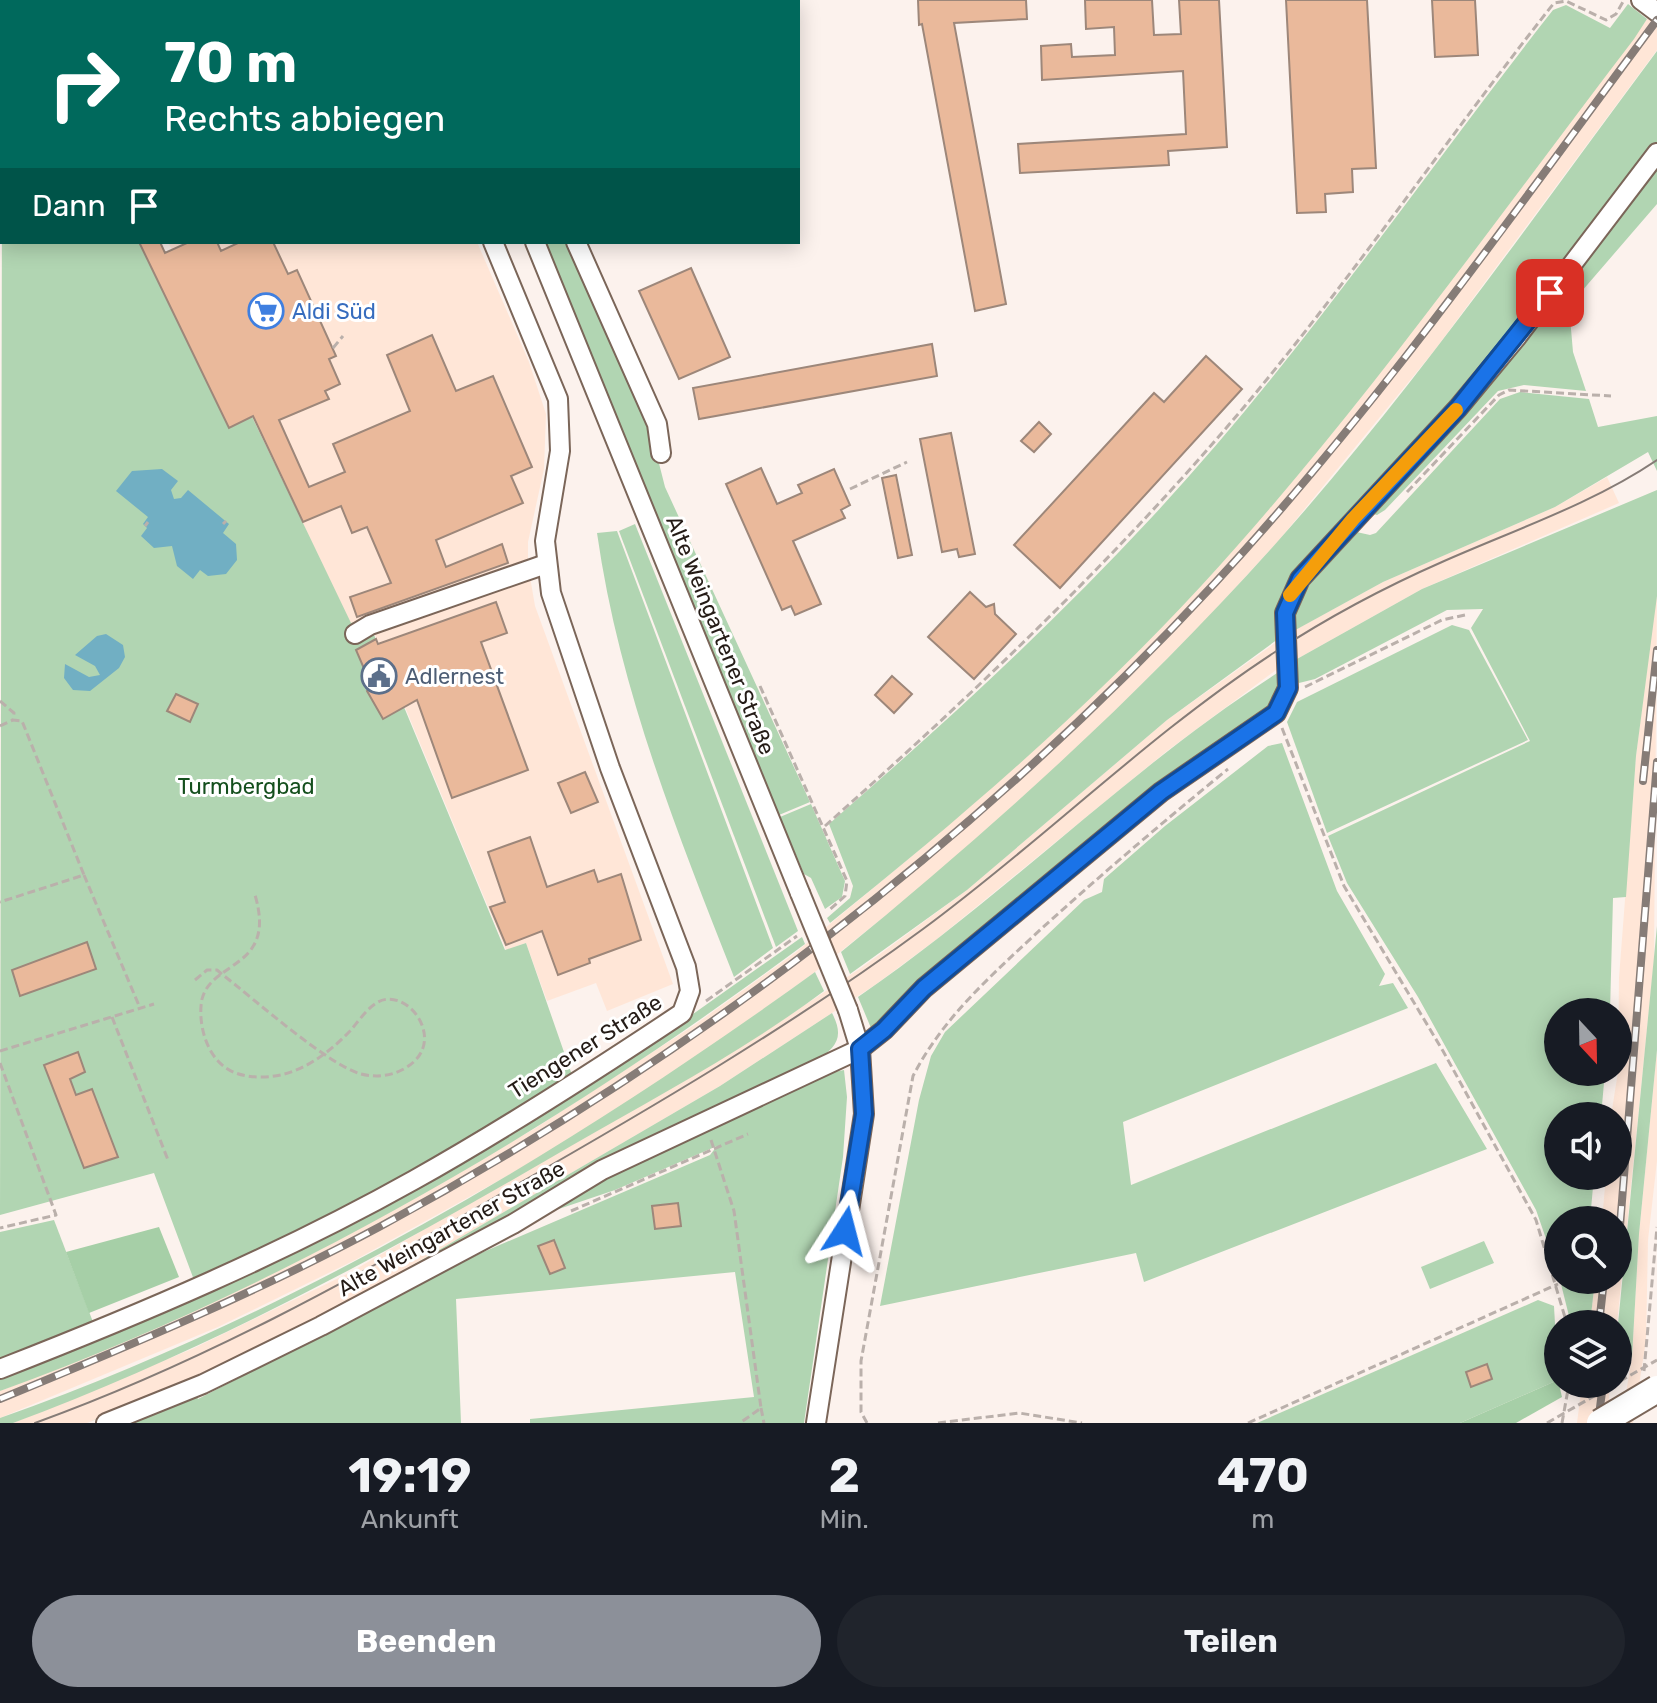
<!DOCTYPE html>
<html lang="de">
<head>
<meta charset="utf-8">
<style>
  :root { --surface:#171b24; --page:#20242c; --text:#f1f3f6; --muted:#9ea1a6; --accent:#8c9099 }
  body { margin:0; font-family:Rubik,sans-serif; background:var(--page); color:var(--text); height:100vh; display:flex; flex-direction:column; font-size:30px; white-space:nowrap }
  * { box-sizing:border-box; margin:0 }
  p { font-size:26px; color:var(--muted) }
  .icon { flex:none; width:44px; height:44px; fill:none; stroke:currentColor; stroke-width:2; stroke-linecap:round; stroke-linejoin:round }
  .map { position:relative; height:1423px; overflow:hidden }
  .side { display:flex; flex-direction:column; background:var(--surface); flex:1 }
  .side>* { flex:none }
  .banner { position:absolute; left:0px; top:0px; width:800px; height:244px; box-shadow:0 4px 20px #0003; background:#00695c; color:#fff; overflow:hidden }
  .needle { width:52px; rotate:158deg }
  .buttons { position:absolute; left:1544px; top:998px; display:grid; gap:16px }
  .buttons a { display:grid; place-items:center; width:88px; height:88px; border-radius:50%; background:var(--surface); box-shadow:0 4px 20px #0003; font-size:40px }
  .pin { position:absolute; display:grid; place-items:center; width:68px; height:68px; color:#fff; margin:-34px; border-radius:16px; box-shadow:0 4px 12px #0006 }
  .me { position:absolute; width:88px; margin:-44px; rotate:9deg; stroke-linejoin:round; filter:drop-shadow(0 0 6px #0008) }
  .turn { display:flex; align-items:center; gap:28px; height:168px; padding:0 32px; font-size:36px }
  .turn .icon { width:104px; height:104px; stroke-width:2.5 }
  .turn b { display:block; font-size:56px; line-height:68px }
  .then { display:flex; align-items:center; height:76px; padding:0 32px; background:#0003; gap:16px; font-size:30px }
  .eta { display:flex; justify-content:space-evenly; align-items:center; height:136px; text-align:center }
  .eta b { font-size:48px; font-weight:700; line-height:56px }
  .action { display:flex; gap:16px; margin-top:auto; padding:16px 32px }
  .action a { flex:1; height:92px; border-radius:48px; background:var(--accent); color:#fff; font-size:32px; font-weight:700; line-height:92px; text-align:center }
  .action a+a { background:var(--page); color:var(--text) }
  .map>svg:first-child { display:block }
  .built { fill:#ffe6d7 }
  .green { fill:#b1d5b2 }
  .forest { fill:#a6cfa7 }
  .water { fill:#71afc3 }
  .building { fill:#eab99b; stroke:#9d877a; stroke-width:2 }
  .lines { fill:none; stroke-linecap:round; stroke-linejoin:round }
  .minor-casing { stroke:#7b6659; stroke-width:22 }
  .path { stroke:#bab0ab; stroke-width:3; stroke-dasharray:8 4; stroke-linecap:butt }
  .minor { stroke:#fff; stroke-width:18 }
  .tram { stroke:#867c77; stroke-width:2 }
  .rail-casing { stroke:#867c77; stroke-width:8 }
  .rail { stroke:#fff; stroke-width:5; stroke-dasharray:15; stroke-linecap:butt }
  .minor-bridge-casing { stroke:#7b6659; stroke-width:22; stroke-linecap:butt }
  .highway-bridge-casing { stroke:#7b6659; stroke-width:30; stroke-linecap:butt }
  .path-bridge { stroke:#bab0ab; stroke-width:3; stroke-dasharray:8 4; stroke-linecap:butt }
  .minor-bridge { stroke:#fff; stroke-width:18 }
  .highway-bridge { stroke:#fff; stroke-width:26 }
  .route-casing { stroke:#114b97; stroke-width:20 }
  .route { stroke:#1a73e8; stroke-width:14 }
  .slow { stroke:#f59e0b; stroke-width:14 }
  .labels { text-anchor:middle; stroke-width:6; stroke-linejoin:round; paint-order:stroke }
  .shop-label { font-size:22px; fill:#366cbe; stroke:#fff; text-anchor:start }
  .street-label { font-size:22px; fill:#241b16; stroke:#fff }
  .service-label { font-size:22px; fill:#4e5e75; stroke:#fff; text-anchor:start }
  .park-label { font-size:22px; fill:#144f1d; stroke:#fff }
</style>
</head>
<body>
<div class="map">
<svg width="1657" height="1423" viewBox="0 0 1657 1423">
  <rect width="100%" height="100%" fill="#fcf2ed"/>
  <g class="built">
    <path d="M 1657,6 L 1657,50 L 1434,351 L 1280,539 L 1202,624 L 1088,738 L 935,876 L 815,972 L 729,1034 L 593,1126 L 507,1176 L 355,1260 L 218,1327 L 0,1418 L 0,1391 L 187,1314 L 267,1276 L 378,1218 L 534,1129 L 693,1026 L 795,953 L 924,846 L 1155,634 L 1258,521 L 1355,405 Z"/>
    <path d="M 172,242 L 477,242 L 529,362 L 546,414 L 544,469 L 528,542 L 528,565 L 535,606 L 673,984 L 607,1011 L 596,983 L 547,1001 L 526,943 L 506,950 L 368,618 L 351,624 L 172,250 L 169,244 Z"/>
    <path d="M 1607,477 L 1619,503 L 1422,589 L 1297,659 L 1295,630 L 1383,582 L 1555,507 Z"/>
    <path d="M 1657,584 L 1654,961 L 1617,1324 L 1590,1324 L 1595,1280 L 1618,1280 L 1618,1220 L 1602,1220 L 1606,1176 L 1618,1176 L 1618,1116 L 1611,1116 L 1618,1072 L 1619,978 L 1636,756 Z"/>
    <path d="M 1275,643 L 1276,670 L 1167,751 L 937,939 L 875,985 L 720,1086 L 372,1289 L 217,1367 L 87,1423 L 13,1423 L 192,1349 L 349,1273 L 756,1037 L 861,968 L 967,890 L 1167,720 Z"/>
    <path d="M 1657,1050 L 1657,1161 L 1648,1240 L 1646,1341 L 1633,1423 L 1621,1423 L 1632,1357 L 1639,1234 Z"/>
    <path d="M 1582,1384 L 1610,1384 L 1607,1423 L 1577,1423 Z"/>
  </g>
  <g class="green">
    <path d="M 1628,4 L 1647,19 L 1634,39 C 1493,223 1359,414 1202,585 C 1089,708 960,819 830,923 L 827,918 L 850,898 L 853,886 L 829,824 C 942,726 1051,626 1153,516 C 1300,358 1420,179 1553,10 L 1566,5 L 1610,28 Z"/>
    <path d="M 1657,51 L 1657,146 L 1484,371 L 1293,580 L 1278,639 L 1167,720 L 967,890 L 850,974 L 841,952 C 997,825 1144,691 1278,541 C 1415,387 1534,216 1657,51 Z"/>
    <path d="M 1657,160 L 1657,204 L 1569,306 L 1573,352 L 1586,391 L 1524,385 L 1498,391 L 1385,510 L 1377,515 L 1370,513 Z"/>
    <path d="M 2,181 L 2,242 L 160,242 L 165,253 L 172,250 L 351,623 L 367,618 L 505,950 L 526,943 L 572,1075 L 393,1183 L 194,1280 L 154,1173 L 0,1215 Z"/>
    <path d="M 541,242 L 568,242 L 649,424 L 665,487 L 810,802 L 779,815 Z"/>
    <path d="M 1520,392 L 1589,399 L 1598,427 L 1657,416 L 1657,471 L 1648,452 L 1555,507 L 1383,582 L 1290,633 L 1298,592 L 1352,531 L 1370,535 L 1376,533 L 1500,399 Z"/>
    <path d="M 1657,490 L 1657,596 L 1636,756 L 1626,897 L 1613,898 L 1610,1012 L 1558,1012 L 1558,1072 L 1605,1072 L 1601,1116 L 1558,1116 L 1558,1176 L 1594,1176 L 1591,1209 L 1558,1220 L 1558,1273 L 1536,1210 L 1418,997 L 1347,883 L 1328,836 L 1530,741 L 1471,628 L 1483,609 L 1447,610 L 1315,679 L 1299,683 L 1295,679 L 1297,659 L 1422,589 Z"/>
    <path d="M 635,524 L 798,931 L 776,947 L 619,531 Z"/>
    <path d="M 617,531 L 773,948 L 734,977 C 677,832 619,688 597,533 Z"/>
    <path d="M 1452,625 L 1469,630 L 1528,740 L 1327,833 L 1287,722 L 1297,702 Z"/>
    <path d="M 1282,670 L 1278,700 L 871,1028 L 858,997 C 1006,896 1133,764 1282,670 Z"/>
    <path d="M 1282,743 L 1337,891 L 1385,974 L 1379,986 L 1393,983 L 1408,1008 L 1123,1122 L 1131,1185 L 1436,1063 L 1487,1149 L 1144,1282 L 1136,1253 L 880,1306 L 919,1100 L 931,1056 L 945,1032 L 1084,900 L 1102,892 L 1104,879 L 1165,826 L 1268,746 Z"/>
    <path d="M 811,804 L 845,881 L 842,897 L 825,909 L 811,878 L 804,874 L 780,817 Z"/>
    <path d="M 1657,926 L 1657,1050 L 1639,1234 L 1632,1357 L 1618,1365 L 1618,1324 Z"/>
    <path d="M 802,937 L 805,944 C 559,1127 289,1286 0,1391 L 0,1377 L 37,1363 L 561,1101 L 628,1060 Z"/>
    <path d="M 815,972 L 824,991 C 745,1050 656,1097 571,1146 C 391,1251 209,1350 13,1423 L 0,1423 L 0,1418 C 293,1314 565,1153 815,972 Z"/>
    <path d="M 832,1013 C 845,1038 836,1047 815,1062 L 260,1352 L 87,1423 L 217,1367 L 372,1289 L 720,1086 Z"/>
    <path d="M 844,1070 L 847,1097 L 843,1157 L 804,1423 L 530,1423 L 530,1419 L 754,1397 L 735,1272 L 456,1299 L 461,1423 L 117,1423 L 195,1392 L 198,1399 L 481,1253 L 710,1155 L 717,1146 L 615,1190 L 544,1214 L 608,1177 L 816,1076 Z"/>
    <path d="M 54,1220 L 93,1322 L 0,1360 L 0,1232 Z"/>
    <path d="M 1484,1241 L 1494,1263 L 1430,1289 L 1421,1267 Z"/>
    <path d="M 1560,1280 L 1595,1280 L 1590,1324 L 1571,1324 Z"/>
    <path d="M 1538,1300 L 1554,1306 L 1558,1380 L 1460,1423 L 1257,1423 Z"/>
  </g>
  <g class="forest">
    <path d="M 159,1227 L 179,1277 L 89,1313 L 66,1252 Z"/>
    <path d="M 1558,1380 L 1562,1397 L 1516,1423 L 1460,1423 Z"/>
  </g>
  <g class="water">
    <path d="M 162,469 L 178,481 L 171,490 L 174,499 L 181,498 L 188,490 L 229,524 L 223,533 L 236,544 L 237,560 L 226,574 L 208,576 L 200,570 L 193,579 L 177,566 L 172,546 L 154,548 L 141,536 L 147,528 L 143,524 L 148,517 L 116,491 L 132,471 Z"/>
    <path d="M 106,634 L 123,645 L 125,657 L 119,668 L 90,691 L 73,690 L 64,678 L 65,664 L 89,677 L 100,675 L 95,666 L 75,655 L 97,636 Z"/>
  </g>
  <g class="building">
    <path d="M 918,0 L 1026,0 L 1027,19 L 954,23 L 1006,304 L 975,311 L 922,24 L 919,25 Z"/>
    <path d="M 1085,0 L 1152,0 L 1154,35 L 1181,34 L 1179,0 L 1219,0 L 1227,147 L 1168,151 L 1169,165 L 1020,173 L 1018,144 L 1186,134 L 1183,71 L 1042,80 L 1041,46 L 1071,44 L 1072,57 L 1115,55 L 1114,27 L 1086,29 Z"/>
    <path d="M 1286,0 L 1367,0 L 1376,168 L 1352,169 L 1353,192 L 1325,194 L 1326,212 L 1297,213 Z"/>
    <path d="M 1432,0 L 1475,0 L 1478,55 L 1435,57 Z"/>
    <path d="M 139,242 L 160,242 L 165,253 L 189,242 L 217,242 L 221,251 L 240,242 L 273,242 L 288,274 L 297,270 L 336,356 L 329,359 L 340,384 L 325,391 L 329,399 L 279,420 L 309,487 L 345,472 L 333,444 L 410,411 L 387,355 L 432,335 L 456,391 L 493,376 L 532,467 L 511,476 L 523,503 L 436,540 L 446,567 L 502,544 L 508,563 L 357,617 L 350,597 L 391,583 L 367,527 L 352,533 L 341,506 L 303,522 L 253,416 L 229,428 Z"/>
    <path d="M 691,268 L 730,357 L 679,379 L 639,291 Z"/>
    <path d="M 932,344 L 937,376 L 699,419 L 693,388 Z"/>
    <path d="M 1206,356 L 1242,389 L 1060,588 L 1014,545 L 1154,393 L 1164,402 Z"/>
    <path d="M 1039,422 L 1051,434 L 1034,452 L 1021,441 Z"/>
    <path d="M 951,433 L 975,554 L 959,557 L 957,549 L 942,552 L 920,439 Z"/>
    <path d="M 761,468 L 777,504 L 802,493 L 798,485 L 834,469 L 850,505 L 841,510 L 845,518 L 793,541 L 821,604 L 795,615 L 791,606 L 782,610 L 726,484 Z"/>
    <path d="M 896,475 L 912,555 L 898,558 L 882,478 Z"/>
    <path d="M 970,592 L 986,607 L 994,604 L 995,614 L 1016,634 L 974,679 L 928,637 Z"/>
    <path d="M 496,602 L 507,633 L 481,642 L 528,770 L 452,798 L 417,700 L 383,719 L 367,691 L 372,687 L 356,650 L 376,639 L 378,644 Z"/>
    <path d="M 892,676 L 912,694 L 894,713 L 875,695 Z"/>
    <path d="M 176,694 L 198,704 L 190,722 L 167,711 Z"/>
    <path d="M 585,772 L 598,802 L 571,813 L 558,783 Z"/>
    <path d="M 530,837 L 547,887 L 594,870 L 598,882 L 621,874 L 641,940 L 589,959 L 590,963 L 558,975 L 542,931 L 506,945 L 490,907 L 505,902 L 488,852 Z"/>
    <path d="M 87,942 L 96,969 L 20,996 L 12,970 Z"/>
    <path d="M 78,1052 L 85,1072 L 70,1079 L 76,1095 L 92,1089 L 118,1157 L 84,1168 L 44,1065 Z"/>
    <path d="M 678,1203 L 681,1226 L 655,1229 L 652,1206 Z"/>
    <path d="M 554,1240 L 565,1268 L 550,1274 L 538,1246 Z"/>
    <path d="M 1487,1364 L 1492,1379 L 1471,1387 L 1466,1372 Z"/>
  </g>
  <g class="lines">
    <defs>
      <g id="minor">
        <path d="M 372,0 L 374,2"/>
        <path d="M 476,0 L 476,2"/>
        <path d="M 1641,0 L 1657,12"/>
        <path d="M 125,2 L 127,0"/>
        <path d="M 167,2 L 170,0"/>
        <path d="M 0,116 L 2,115"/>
        <path d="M 0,157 L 2,158"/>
        <path d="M 535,242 L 800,893"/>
        <path d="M 576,242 L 657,424 L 661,453"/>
        <path d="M 355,634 L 370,625 L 546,564"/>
        <path d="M 0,1369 C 141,1314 282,1254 414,1180 C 505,1129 595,1071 682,1013 L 690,991 L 686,967 L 610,768 L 551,593 L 545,541 L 560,451 L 558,399 L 493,242"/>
        <path d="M 106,1423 L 203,1384 L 321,1326 L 513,1224 L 602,1170 L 860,1049 L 884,1030 L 924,988 L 1161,792 L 1276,713 L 1288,688 L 1285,613 L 1300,579 L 1458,408 L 1516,338 L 1657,153"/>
        <path d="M 816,1423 L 864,1114 L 860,1049 L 848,1010"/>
      </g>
    </defs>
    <use href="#minor" class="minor-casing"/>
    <g class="path">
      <path d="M 333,348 L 343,336"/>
      <path d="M 850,489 L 907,462"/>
      <path d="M 1407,492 L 1499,395 L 1509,390 L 1611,396"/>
      <path d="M 223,524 L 226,521"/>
      <path d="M 145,526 L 148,522"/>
      <path d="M 760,686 L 847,881 L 845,896 L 828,911"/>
      <path d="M 1305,687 L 1442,620 L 1465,615"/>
      <path d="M 0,701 L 14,713 L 13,720 L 22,721 L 84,875 L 0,902"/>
      <path d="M 0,726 L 13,720"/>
      <path d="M 1282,728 L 1344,886 L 1443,1051 L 1536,1220 L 1567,1324"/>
      <path d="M 825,826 C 973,694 1116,559 1244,407 C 1353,277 1448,137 1554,3 L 1566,1 L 1606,20 L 1616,14 L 1624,0"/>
      <path d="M 84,875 L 140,1008"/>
      <path d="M 195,980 L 207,970 L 217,970 L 223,975 C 254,999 328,1065 361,1074 C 377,1078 393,1076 407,1067 C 450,1040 404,982 375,1004 C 365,1011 358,1022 350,1031 C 327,1055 297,1077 262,1077 C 245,1077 230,1074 218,1061 C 204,1046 198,1019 202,999 C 212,960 277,969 255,895"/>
      <path d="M 706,1001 L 797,936"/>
      <path d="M 112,1017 L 168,1160"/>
      <path d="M 0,1051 L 154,1004"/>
      <path d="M 0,1063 L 56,1215 L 0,1228"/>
      <path d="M 711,1140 L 734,1211 L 761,1408 L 740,1423"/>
      <path d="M 571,1211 L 748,1134"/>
      <path d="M 1644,1371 L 1657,1227"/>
      <path d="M 761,1408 L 764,1423"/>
      <path d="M 867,1423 L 861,1412 L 861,1361 L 913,1076 C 944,1016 992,975 1041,929 C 1102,874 1164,821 1228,769"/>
      <path d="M 938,1423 L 1019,1413 L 1082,1423"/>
      <path d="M 1248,1423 L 1558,1284"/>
      <path d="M 1562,1423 L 1569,1384"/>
    </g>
    <use href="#minor" class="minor"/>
    <path class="tram" d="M 35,1423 C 199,1364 353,1279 504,1192 C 648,1110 790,1027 923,929 C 1044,840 1149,734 1275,652 C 1327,618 1385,587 1442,562 C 1514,530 1592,504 1657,460"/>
    <defs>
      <g id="rail">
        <path d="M 1643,781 L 1657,650"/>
        <path d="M 1618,1251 L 1657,762"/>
        <path d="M 1599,1324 L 1604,1280"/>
        <path d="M 0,1399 C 129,1346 258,1292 381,1226 C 692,1058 975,842 1215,583 C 1377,408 1515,211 1657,20"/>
        <path d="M 1598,1423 L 1603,1384"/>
      </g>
    </defs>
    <use href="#rail" class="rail-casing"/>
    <use href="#rail" class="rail"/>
    <defs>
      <path id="minor-bridge" d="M 800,893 L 848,1010"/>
      <path id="highway-bridge" d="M 1600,1423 L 1657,1389"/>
    </defs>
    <use href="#minor-bridge" class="minor-bridge-casing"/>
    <use href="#highway-bridge" class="highway-bridge-casing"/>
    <path class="path-bridge" d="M 1547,1423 L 1657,1360"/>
    <use href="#minor-bridge" class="minor-bridge"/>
    <use href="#highway-bridge" class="highway-bridge"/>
  </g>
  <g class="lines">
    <defs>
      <path id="route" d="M 845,1231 L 864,1114 L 860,1049 L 884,1030 L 924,988 L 1161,792 L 1276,713 L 1288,688 L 1285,613 L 1300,579 L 1458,408 L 1550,293"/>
    </defs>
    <use href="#route" class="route-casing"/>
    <use href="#route" class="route"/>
    <path class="slow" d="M 1290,595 L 1353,519 L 1456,410"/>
  </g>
  <defs>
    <symbol id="supermarket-ring" viewBox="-11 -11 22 22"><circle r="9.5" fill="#fff" stroke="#3f7fe0" stroke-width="1.5"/><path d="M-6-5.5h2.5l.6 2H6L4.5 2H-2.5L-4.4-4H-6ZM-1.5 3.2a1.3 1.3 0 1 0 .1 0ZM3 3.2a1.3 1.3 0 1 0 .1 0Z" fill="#3f7fe0"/></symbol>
    <symbol id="civic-ring" viewBox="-11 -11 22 22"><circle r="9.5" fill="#fff" stroke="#5c6f8a" stroke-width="1.5"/><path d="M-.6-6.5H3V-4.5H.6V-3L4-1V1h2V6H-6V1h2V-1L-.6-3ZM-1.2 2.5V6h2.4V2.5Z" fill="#5c6f8a"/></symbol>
  </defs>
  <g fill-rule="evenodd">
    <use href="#supermarket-ring" x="246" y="291" width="40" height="40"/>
    <use href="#civic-ring" x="359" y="656" width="40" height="40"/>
  </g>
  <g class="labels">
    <g class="shop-label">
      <text x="292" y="319">Aldi Süd</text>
    </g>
    <g class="street-label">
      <text transform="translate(721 635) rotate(68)" y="8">Alte Weingartener Straße</text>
      <text transform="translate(585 1046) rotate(-32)" y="8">Tiengener Straße</text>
      <text transform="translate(451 1228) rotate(-29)" y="8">Alte Weingartener Straße</text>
    </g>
    <g class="service-label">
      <text x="405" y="684">Adlernest</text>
    </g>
    <g class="park-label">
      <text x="246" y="794">Turmbergbad</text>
    </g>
  </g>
</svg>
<div class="buttons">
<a><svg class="needle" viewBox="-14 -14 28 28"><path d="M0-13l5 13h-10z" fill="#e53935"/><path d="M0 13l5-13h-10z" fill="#9ea1a6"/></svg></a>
<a><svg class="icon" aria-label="sound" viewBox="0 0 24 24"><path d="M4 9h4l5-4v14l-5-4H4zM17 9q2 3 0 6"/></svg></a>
<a><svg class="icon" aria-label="search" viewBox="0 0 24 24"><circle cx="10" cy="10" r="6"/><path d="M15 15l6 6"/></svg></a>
<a><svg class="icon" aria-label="layers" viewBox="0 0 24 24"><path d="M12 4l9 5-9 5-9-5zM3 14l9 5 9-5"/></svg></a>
</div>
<div class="pin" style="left:1550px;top:293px;background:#d93025"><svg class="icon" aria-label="arrive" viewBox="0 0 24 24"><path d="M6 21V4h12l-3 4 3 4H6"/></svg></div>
<svg class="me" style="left:845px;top:1231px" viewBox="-20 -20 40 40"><path d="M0-17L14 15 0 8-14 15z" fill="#1a73e8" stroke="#fff" stroke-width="4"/></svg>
<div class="banner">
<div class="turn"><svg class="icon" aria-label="right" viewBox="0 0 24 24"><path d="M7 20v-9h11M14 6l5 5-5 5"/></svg><div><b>70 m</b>Rechts abbiegen</div></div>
<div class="then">Dann<svg class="icon" aria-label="arrive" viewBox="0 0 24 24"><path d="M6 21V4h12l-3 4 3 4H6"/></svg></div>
</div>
</div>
<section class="side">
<div class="eta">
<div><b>19:19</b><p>Ankunft</p></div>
<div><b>2</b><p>Min.</p></div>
<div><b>470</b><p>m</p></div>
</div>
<div class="action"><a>Beenden</a><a>Teilen</a></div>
</section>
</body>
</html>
